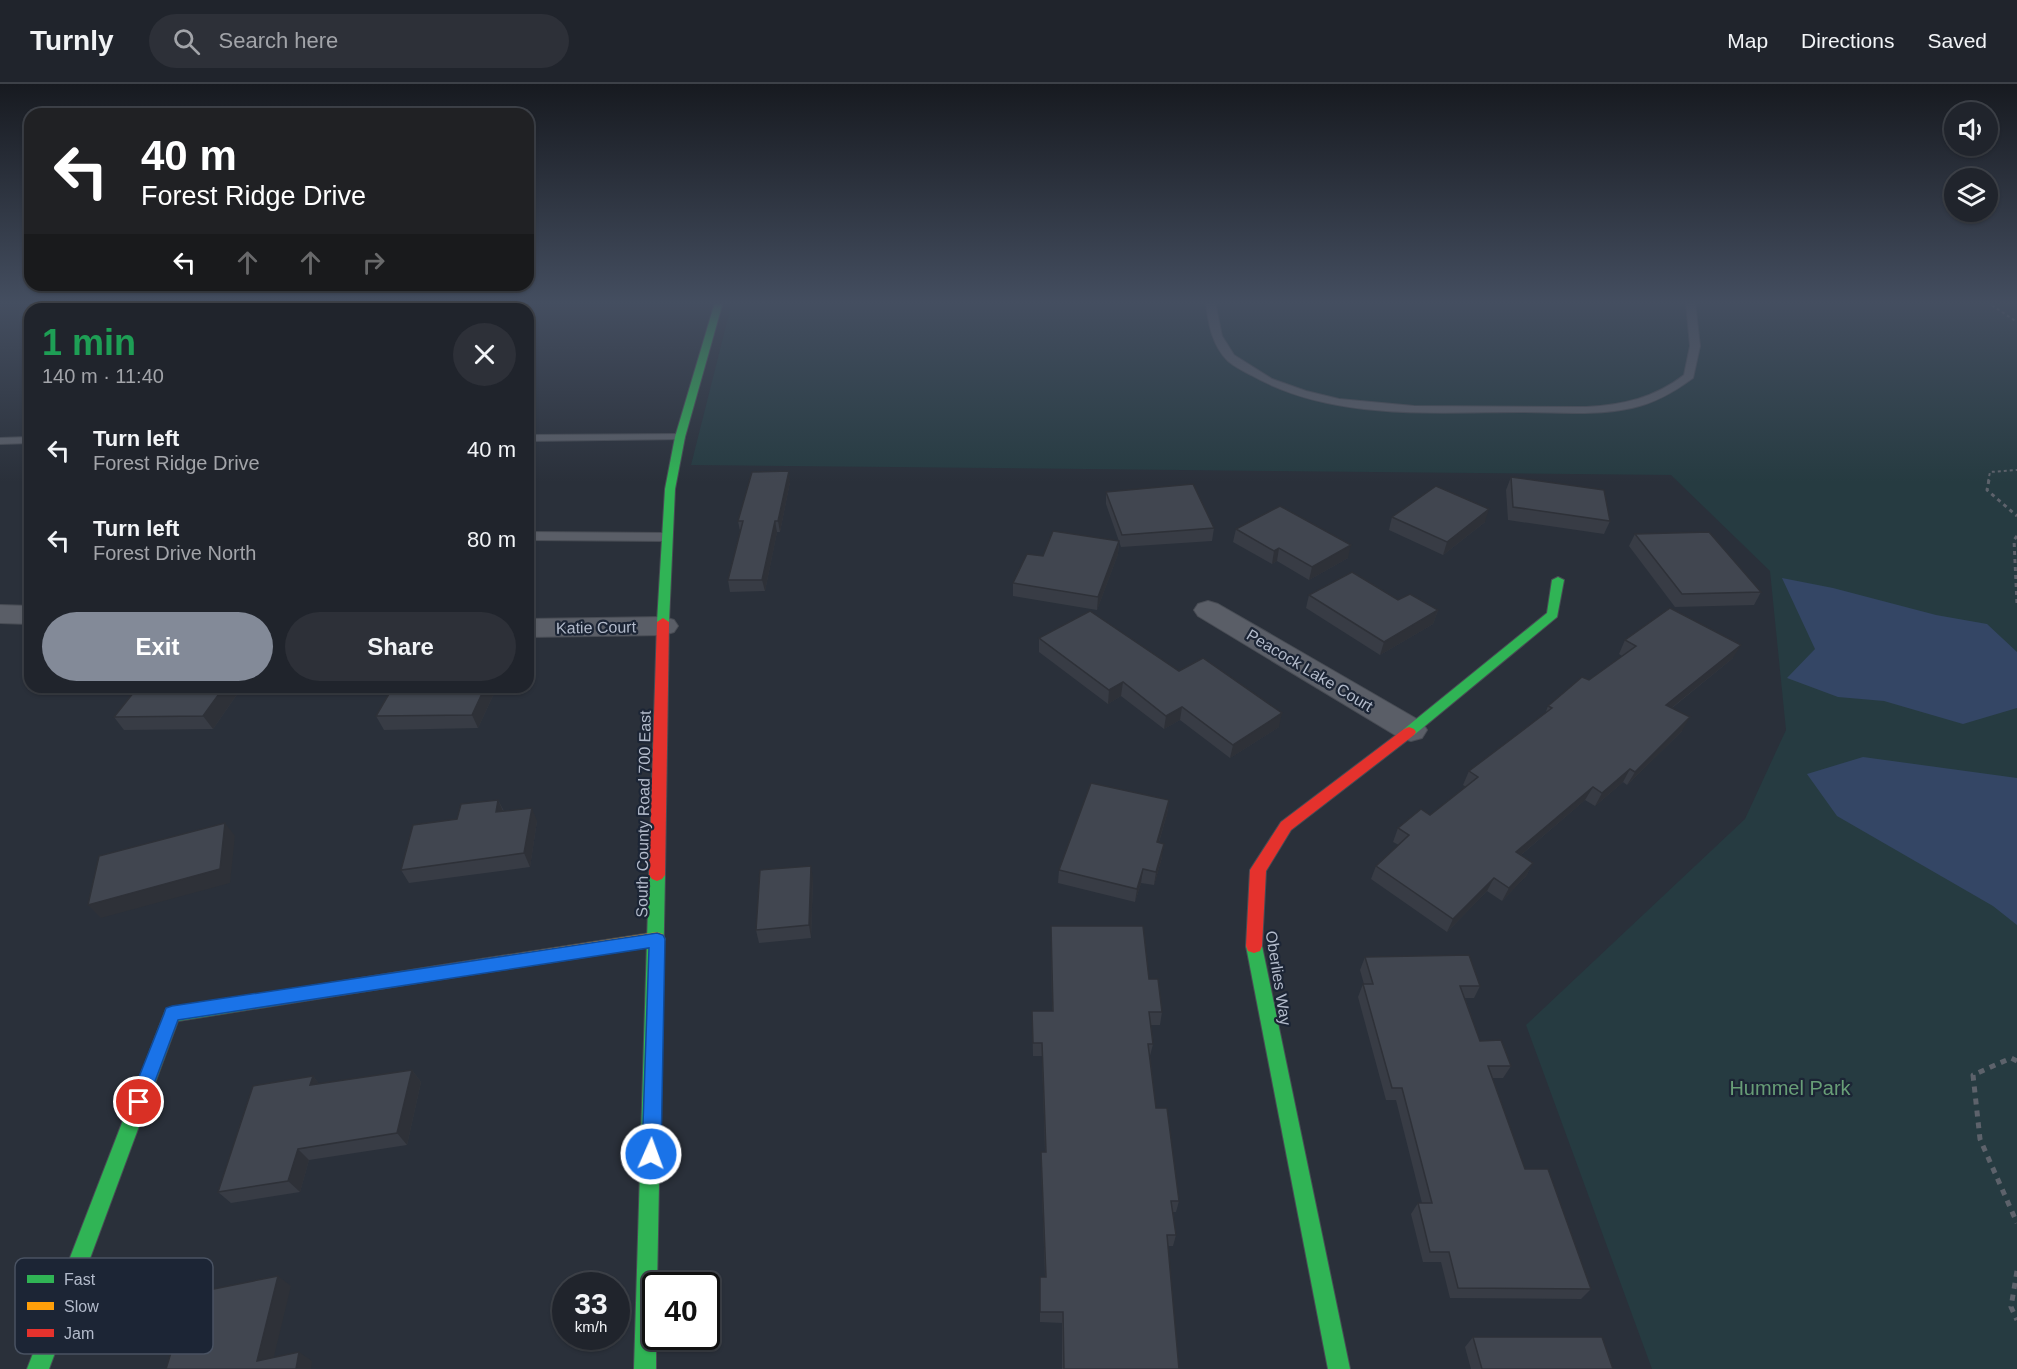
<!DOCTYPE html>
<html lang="en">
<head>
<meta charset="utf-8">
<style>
  :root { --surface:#20242c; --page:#2d3038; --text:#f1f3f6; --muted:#a2a4a9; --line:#3d4148; --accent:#838a98 }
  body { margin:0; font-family:Helvetica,sans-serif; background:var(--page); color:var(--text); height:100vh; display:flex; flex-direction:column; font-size:22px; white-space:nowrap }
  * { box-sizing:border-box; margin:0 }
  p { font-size:20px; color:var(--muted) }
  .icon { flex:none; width:33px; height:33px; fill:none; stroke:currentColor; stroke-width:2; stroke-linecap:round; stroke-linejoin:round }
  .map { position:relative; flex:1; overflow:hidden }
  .panel { position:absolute; left:24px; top:219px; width:510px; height:390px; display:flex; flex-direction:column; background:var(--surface); border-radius:18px; box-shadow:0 2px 4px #0004,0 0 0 2px var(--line) }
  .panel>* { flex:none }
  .top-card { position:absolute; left:24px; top:24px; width:510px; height:183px; border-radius:18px; box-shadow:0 2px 4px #0004,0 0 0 2px var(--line); background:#202124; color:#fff; overflow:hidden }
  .fabs { position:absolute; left:1944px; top:18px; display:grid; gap:12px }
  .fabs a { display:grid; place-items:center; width:54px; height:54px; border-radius:50%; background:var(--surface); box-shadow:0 2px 4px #0004,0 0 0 2px var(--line); font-size:30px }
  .speed { position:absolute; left:552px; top:1188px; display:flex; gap:12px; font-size:30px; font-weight:700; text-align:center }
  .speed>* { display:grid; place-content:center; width:78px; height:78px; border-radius:50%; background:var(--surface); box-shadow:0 2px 4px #0004,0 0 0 2px var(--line); line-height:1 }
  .speed small { font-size:15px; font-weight:400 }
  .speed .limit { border:3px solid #111; border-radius:9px; background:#fff; color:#111 }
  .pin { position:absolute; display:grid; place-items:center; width:51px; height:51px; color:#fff; margin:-26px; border:3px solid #fff; border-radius:50%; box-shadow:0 2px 6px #0007 }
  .me { position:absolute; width:66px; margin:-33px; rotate:2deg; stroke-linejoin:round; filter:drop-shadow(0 0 4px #0008) }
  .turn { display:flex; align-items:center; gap:21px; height:126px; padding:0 18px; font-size:27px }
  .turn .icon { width:78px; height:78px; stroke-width:2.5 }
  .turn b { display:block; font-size:42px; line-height:51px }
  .lanes { display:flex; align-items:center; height:57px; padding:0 18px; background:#0003; justify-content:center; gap:30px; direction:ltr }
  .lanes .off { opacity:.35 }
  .round { display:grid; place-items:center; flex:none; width:63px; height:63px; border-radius:32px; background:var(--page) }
  .summary { display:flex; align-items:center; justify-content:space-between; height:102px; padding:0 18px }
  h1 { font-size:36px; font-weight:600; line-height:45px; color:#1e9e55 }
  .action { display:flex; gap:12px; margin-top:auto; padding:12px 18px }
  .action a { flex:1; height:69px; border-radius:36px; background:var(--accent); color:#fff; font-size:24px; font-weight:600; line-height:69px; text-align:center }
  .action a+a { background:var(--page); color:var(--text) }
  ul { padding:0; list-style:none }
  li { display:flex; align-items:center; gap:18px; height:90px; padding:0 18px }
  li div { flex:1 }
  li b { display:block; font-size:22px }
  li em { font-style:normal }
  header { display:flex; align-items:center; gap:36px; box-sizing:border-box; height:84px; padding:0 30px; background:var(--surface); border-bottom:2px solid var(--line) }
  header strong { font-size:28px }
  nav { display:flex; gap:33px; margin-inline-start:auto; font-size:21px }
  .search { width:420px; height:54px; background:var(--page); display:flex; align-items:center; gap:15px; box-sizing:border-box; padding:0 21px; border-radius:33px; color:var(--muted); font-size:22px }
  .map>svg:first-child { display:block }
  .green { fill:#263b41 }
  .water { fill:#344665 }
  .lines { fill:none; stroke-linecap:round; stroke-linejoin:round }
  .lane-casing { stroke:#484c54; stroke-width:2 }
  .street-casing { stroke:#484c54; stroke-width:2 }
  .fast-casing { stroke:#484c54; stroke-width:2 }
  .slow-casing { stroke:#484c54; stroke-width:2 }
  .jam-casing { stroke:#484c54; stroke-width:2 }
  .path-far2 { stroke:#5d626b; stroke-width:2; stroke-dasharray:3 3; stroke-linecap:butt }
  .path-far1 { stroke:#5d626b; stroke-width:3; stroke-dasharray:4 4; stroke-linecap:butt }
  .path { stroke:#5d626b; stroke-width:5; stroke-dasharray:6 6; stroke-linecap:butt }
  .lane { fill:#5a5e67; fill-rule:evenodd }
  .street { fill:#5a5e67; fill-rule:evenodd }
  .fast { fill:#30b455; fill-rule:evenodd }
  .slow { fill:#ff9f0a; fill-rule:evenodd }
  .jam { fill:#e5322d; fill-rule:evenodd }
  .wall { fill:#383c45 }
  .shaded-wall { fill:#2e3138 }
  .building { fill:#414650; stroke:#2e3138; stroke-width:1.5 }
  .route { fill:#1a73e8; stroke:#114b97; stroke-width:1.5 }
  .labels { text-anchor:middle; stroke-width:4.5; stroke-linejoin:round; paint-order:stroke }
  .street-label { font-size:16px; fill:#b3bbcb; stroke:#1c2535 }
  .near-park-label { font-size:20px; fill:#689e77; stroke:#1c2535 }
  .key { fill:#1c2535; stroke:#495262; stroke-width:1.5 }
  .key-label { font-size:16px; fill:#b3bbcb }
</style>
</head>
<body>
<header>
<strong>Turnly</strong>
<div class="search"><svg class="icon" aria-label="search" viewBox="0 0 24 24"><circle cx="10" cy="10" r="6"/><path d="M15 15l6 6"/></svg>Search here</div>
<nav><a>Map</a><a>Directions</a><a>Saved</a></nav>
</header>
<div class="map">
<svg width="2017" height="1285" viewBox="0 0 2017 1285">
  <rect width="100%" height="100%" fill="#2a303a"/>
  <path class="green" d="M 732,218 L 2017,218 L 2017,1285 L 1652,1285 L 1526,941 L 1745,735 L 1786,646 L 1770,487 L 1671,391 L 691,381 Z"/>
  <g class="water">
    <path d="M 1782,494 L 1833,504 L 1936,531 L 1987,540 L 2017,568 L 2017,624 L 1963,640 L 1884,617 L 1838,613 L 1787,594 L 1815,565 Z"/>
    <path d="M 1863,673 L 2017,694 L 2017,841 L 1993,822 L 1837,732 L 1807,690 Z"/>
  </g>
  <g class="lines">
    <defs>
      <g id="lane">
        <path d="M 1206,218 L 1215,218 L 1222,252 L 1234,271 L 1272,295 L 1306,307 L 1339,315 L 1414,322 L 1586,323 C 1623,321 1654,314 1684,291 L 1690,262 L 1686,218 L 1695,218 L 1700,262 L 1693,294 C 1674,308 1655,319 1632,324 C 1596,332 1559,328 1523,328 C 1433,328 1332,337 1251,291 C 1243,287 1235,283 1228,277 C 1212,261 1208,239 1206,218 Z"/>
        <path d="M 680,350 L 685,353 L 684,355 L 528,357 L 528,351 Z"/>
        <path d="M 30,353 L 30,359 L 0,360 L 0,354 Z"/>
        <path d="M 528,448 L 666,449 L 672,453 L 666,457 L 528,456 Z"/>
      </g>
      <g id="street">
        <path d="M 1208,517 L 1218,520 L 1422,638 L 1427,646 L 1422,654 L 1411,657 L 1400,654 L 1198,532 L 1194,526 L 1198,520 Z"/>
        <path d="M 0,521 L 30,522 L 30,540 L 0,539 Z"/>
        <path d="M 664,533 L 674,536 L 678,542 L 674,548 L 664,551 L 528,553 L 528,535 Z"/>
      </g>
      <g id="fast">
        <path d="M 715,218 L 723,218 L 685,353 L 675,405 L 669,538 L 663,542 L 657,538 L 665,405 L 675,353 Z"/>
        <path d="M 1558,493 L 1564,496 L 1557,533 L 1414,651 L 1404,651 L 1402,648 L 1404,645 L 1547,529 L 1552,496 Z"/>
        <path d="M 657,785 L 662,787 L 665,791 L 657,1202 L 656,1202 L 656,1285 L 634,1285 L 649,791 L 652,787 Z"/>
        <path d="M 1254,855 L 1260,857 L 1262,862 L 1350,1285 L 1328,1285 L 1246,862 L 1248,857 Z"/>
        <path d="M 436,882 L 442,884 L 444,889 L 442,894 L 436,896 L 178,937 L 49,1285 L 27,1285 L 166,925 Z"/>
      </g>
      <path id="slow" d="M 657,848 L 663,850 L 665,855 L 663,860 L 657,862 L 436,896 L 430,894 L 428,889 L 430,884 L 436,882 Z"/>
      <g id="jam">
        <path d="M 663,534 L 669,538 L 665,791 L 662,795 L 657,797 L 652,795 L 649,791 L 657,538 Z"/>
        <path d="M 1409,643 L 1414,645 L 1416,648 L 1414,651 L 1291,746 L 1266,787 L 1262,862 L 1260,867 L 1254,869 L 1248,867 L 1246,862 L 1250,786 L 1281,738 L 1404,645 Z"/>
      </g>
    </defs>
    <use href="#lane" class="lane-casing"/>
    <use href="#street" class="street-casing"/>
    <use href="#fast" class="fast-casing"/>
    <use href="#slow" class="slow-casing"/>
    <use href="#jam" class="jam-casing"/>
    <g class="path-far2">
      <path d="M 1987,218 L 2017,238"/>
      <path d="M 1988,398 L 1990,388 L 2017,386"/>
    </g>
    <g class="path-far1">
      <path d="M 1989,396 L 1987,406 L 2017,432"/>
      <path d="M 2017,452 L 2014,456 L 2017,520"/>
    </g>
    <g class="path">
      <path d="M 2017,977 L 2011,974 L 1973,991 L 1980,1055 L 2017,1139"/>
      <path d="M 2017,1187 L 2011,1223 L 2017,1236"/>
    </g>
    <use href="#lane" class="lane"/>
    <use href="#street" class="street"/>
    <use href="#fast" class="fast"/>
    <use href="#slow" class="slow"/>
    <use href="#jam" class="jam"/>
  </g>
  <g class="wall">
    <path d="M 1511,393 L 1610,437 L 1604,450 L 1508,436 L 1506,406 Z"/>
    <path d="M 790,398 L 780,448 L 777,448 L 765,507 L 730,508 L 728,496 L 740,447 L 738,437 Z"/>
    <path d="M 1106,408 L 1214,444 L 1212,457 L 1121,463 L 1106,420 Z"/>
    <path d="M 1392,433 L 1485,438 L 1443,471 L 1389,446 Z"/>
    <path d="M 1236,445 L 1348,474 L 1309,496 L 1277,477 L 1272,480 L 1233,458 Z"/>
    <path d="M 1635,450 L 1761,508 L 1754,521 L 1675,523 L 1629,462 Z"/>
    <path d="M 1119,457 L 1118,470 L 1097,526 L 1013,512 L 1013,499 L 1043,472 Z"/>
    <path d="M 1309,511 L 1398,516 L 1438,526 L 1433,540 L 1380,571 L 1306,524 Z"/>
    <path d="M 1039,554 L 1179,587 L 1279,643 L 1230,674 L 1180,636 L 1164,645 L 1121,612 L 1108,620 L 1039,568 Z"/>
    <path d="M 1625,556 L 1733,574 L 1672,624 L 1682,647 L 1627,701 L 1623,698 L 1595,722 L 1585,716 L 1521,771 L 1533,779 L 1526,792 L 1502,817 L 1487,807 L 1447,848 L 1371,795 L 1376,782 L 1399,761 L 1393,758 L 1398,744 L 1430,731 L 1466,703 L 1463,701 L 1469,687 L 1545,630 L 1548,622 L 1589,596 L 1622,572 L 1619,570 Z"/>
    <path d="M 138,603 L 238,603 L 240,606 L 213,645 L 124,646 L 114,633 Z"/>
    <path d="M 393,603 L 497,603 L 478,644 L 384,646 L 376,632 Z"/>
    <path d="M 498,716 L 504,727 L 537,737 L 530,783 L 409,799 L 401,786 L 457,735 Z"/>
    <path d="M 1169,716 L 1167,730 L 1159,758 L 1162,773 L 1154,801 L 1141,799 L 1135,818 L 1058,799 L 1059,786 Z"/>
    <path d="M 813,795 L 811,854 L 759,859 L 756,846 Z"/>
    <path d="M 1051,842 L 1149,895 L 1162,928 L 1160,941 L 1151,941 L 1153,960 L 1150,972 L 1156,1024 L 1179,1117 L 1176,1128 L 1173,1128 L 1176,1151 L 1173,1162 L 1168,1162 L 1179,1285 L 1062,1285 L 1062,1239 L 1040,1238 L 1040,1193 L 1045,1193 L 1041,1079 L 1041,1068 L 1045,1068 L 1042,972 L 1033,972 L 1032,927 L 1052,927 L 1051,855 Z"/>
    <path d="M 1365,873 L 1480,902 L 1474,914 L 1465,914 L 1480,957 L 1511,982 L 1503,994 L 1492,994 L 1525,1085 L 1591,1205 L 1581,1215 L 1450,1214 L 1441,1178 L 1423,1178 L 1411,1130 L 1418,1119 L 1422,1119 L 1396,1016 L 1386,1016 L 1358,913 L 1363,900 L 1364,900 L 1360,886 Z"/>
    <path d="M 412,986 L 421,998 L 407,1061 L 309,1076 L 300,1108 L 231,1119 L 218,1108 L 313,992 L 319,1000 Z"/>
    <path d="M 1473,1253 L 1613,1285 L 1471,1285 L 1465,1263 Z"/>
  </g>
  <g class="shaded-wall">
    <path d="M 789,387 L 790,398 L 780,448 L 778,437 Z"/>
    <path d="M 1489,425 L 1485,438 L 1443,471 L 1447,458 Z"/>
    <path d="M 775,437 L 777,448 L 765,507 L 762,496 Z"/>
    <path d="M 1119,457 L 1118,470 L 1097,526 L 1098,513 Z"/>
    <path d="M 1351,461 L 1348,474 L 1309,496 L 1312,483 Z"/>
    <path d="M 1279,464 L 1277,477 L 1272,480 L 1274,467 Z"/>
    <path d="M 1438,526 L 1433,540 L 1380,571 L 1384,558 Z"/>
    <path d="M 1741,561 L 1733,574 L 1659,634 L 1666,621 Z"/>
    <path d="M 1123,598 L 1121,612 L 1108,620 L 1109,606 Z"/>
    <path d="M 224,603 L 238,603 L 240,606 L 213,645 L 203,632 Z"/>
    <path d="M 485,603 L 497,603 L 478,644 L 472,631 Z"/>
    <path d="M 1182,623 L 1180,636 L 1164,645 L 1166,632 Z"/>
    <path d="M 1282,629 L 1279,643 L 1230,674 L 1233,661 Z"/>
    <path d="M 1690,633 L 1682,647 L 1627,701 L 1635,688 Z"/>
    <path d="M 1630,685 L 1623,698 L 1595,722 L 1602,709 Z"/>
    <path d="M 1593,703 L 1585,716 L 1509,781 L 1516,768 Z"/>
    <path d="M 498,716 L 504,729 L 496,728 Z"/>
    <path d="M 1169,716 L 1167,730 L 1155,771 L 1157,758 Z"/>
    <path d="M 532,724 L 537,737 L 530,783 L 524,769 Z"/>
    <path d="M 225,739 L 235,752 L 230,799 L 101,834 L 88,821 Z"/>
    <path d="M 1164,760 L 1162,773 L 1154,801 L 1156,788 Z"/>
    <path d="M 1533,779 L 1526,792 L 1502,817 L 1509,804 Z"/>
    <path d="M 811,782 L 813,795 L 811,854 L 809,841 Z"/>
    <path d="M 1143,785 L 1141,799 L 1135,818 L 1137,805 Z"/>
    <path d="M 1494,794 L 1487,807 L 1447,848 L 1453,835 Z"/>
    <path d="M 412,986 L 421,998 L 407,1061 L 397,1049 Z"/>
    <path d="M 313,992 L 323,1005 L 310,1001 Z"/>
    <path d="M 298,1065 L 309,1076 L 300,1108 L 288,1097 Z"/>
    <path d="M 278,1192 L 291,1202 L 271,1285 L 257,1277 Z"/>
    <path d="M 299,1268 L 312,1277 L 311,1285 L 296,1285 Z"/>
  </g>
  <g class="building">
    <path d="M 789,387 L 778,437 L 775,437 L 762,496 L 728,496 L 743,437 L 738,437 L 752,388 Z"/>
    <path d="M 1511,393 L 1604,406 L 1610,437 L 1513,423 Z"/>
    <path d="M 1193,400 L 1214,444 L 1122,451 L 1106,408 Z"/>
    <path d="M 1436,402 L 1489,425 L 1447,458 L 1392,433 Z"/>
    <path d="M 1280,422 L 1351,461 L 1312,483 L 1279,464 L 1274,467 L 1236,445 Z"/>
    <path d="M 1053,447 L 1119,457 L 1098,513 L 1013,499 L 1027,470 L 1043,472 Z"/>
    <path d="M 1709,448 L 1761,508 L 1682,510 L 1635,450 Z"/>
    <path d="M 1352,488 L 1398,516 L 1410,510 L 1438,526 L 1384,558 L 1309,511 Z"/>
    <path d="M 1670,524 L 1741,561 L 1666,621 L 1690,633 L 1635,688 L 1630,685 L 1602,709 L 1593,703 L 1516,768 L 1533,779 L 1509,804 L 1494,794 L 1453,835 L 1376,782 L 1409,751 L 1398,744 L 1421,725 L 1430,731 L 1478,693 L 1469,687 L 1552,624 L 1548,622 L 1582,593 L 1589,596 L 1636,562 L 1625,556 Z"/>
    <path d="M 1090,527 L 1179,587 L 1203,574 L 1282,629 L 1233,661 L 1182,623 L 1166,632 L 1123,598 L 1109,606 L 1039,554 Z"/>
    <path d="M 138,603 L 224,603 L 203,632 L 114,633 Z"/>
    <path d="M 393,603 L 485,603 L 472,631 L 376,632 Z"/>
    <path d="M 1091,699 L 1169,716 L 1157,758 L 1164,760 L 1156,788 L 1143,785 L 1137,805 L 1059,786 Z"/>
    <path d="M 498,716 L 496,728 L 532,724 L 524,769 L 401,786 L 413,741 L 457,735 L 461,720 Z"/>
    <path d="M 225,739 L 220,785 L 88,821 L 99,772 Z"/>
    <path d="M 811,782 L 809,841 L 756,846 L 760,786 Z"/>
    <path d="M 1051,842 L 1143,842 L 1149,895 L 1158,895 L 1162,928 L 1149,928 L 1153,960 L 1148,960 L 1156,1024 L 1167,1024 L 1179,1117 L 1171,1117 L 1176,1151 L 1167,1151 L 1179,1285 L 1064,1285 L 1063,1228 L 1040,1228 L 1040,1193 L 1046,1193 L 1041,1068 L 1046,1068 L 1042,959 L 1033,959 L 1032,927 L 1053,927 Z"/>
    <path d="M 1469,871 L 1480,902 L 1460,902 L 1480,957 L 1501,956 L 1511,982 L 1488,982 L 1525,1085 L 1548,1085 L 1591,1205 L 1458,1204 L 1449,1168 L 1430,1168 L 1418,1119 L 1432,1119 L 1402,1004 L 1392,1004 L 1363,900 L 1373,900 L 1365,873 Z"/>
    <path d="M 412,986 L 397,1049 L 298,1065 L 288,1097 L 218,1108 L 253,1002 L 313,992 L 310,1001 Z"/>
    <path d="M 278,1192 L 257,1277 L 299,1268 L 296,1285 L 166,1285 L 189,1210 Z"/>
    <path d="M 1473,1253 L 1602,1253 L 1613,1285 L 1482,1285 Z"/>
  </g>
  <linearGradient id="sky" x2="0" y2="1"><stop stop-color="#171a20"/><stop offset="0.55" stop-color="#444e60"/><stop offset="1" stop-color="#444e60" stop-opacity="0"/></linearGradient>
  <rect width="2017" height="398" fill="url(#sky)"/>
  <path class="route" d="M 657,849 L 663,851 L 665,855 L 661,1070 L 658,1077 L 651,1080 L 644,1077 L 642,1070 L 649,864 L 178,936 L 145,1024 L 139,1027 L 132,1024 L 129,1018 L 164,930 L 166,924 L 172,922 Z"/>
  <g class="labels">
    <g class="street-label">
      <text transform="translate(596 543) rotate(-1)" y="6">Katie Court</text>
      <text transform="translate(1310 586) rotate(31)" y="6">Peacock Lake Court</text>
      <text transform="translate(643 730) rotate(-89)" y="6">South County Road 700 East</text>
      <text transform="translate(1279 894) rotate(81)" y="6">Oberlies Way</text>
    </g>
    <g class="near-park-label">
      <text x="1790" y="1011">Hummel Park</text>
    </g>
  </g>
  <rect x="15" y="1174" width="198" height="96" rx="9" class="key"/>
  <rect x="27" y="1191" width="27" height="8" fill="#30b455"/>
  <rect x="27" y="1218" width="27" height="8" fill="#ff9f0a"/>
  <rect x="27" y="1245" width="27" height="8" fill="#e5322d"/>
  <g class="key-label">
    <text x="64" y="1201">Fast</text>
    <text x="64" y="1228">Slow</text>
    <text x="64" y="1255">Jam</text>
  </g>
</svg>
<div class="fabs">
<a><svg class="icon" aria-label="sound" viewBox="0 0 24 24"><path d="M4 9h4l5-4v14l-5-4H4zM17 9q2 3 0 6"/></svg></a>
<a><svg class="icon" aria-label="layers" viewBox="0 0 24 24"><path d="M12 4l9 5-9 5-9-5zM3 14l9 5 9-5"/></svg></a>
</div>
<div class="speed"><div>33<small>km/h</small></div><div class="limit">40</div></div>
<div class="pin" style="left:139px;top:1018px;background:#d93025"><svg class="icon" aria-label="arrive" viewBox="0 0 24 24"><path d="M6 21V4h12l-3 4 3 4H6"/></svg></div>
<svg class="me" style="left:651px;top:1070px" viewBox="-20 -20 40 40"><circle r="17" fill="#1a73e8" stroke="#fff" stroke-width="3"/><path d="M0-11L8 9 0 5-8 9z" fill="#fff"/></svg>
<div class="top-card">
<div class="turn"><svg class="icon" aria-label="left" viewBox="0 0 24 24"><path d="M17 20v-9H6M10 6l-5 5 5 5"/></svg><div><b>40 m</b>Forest Ridge Drive</div></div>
<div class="lanes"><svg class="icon" aria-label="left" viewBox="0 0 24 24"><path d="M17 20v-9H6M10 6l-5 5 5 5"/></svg><svg class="icon off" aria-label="ahead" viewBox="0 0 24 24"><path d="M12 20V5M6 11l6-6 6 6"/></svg><svg class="icon off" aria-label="ahead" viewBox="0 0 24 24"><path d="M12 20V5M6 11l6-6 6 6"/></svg><svg class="icon off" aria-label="right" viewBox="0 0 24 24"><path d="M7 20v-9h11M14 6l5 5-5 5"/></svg></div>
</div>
<section class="panel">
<div class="summary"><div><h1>1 min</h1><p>140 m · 11:40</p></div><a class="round"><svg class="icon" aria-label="close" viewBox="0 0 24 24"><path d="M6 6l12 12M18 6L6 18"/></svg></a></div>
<ul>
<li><svg class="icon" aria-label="left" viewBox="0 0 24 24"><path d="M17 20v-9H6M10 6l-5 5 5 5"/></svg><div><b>Turn left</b><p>Forest Ridge Drive</p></div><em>40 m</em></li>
<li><svg class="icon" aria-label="left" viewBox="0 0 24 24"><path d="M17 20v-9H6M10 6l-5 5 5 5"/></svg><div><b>Turn left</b><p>Forest Drive North</p></div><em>80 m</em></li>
</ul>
<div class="action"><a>Exit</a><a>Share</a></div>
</section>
</div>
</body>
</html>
